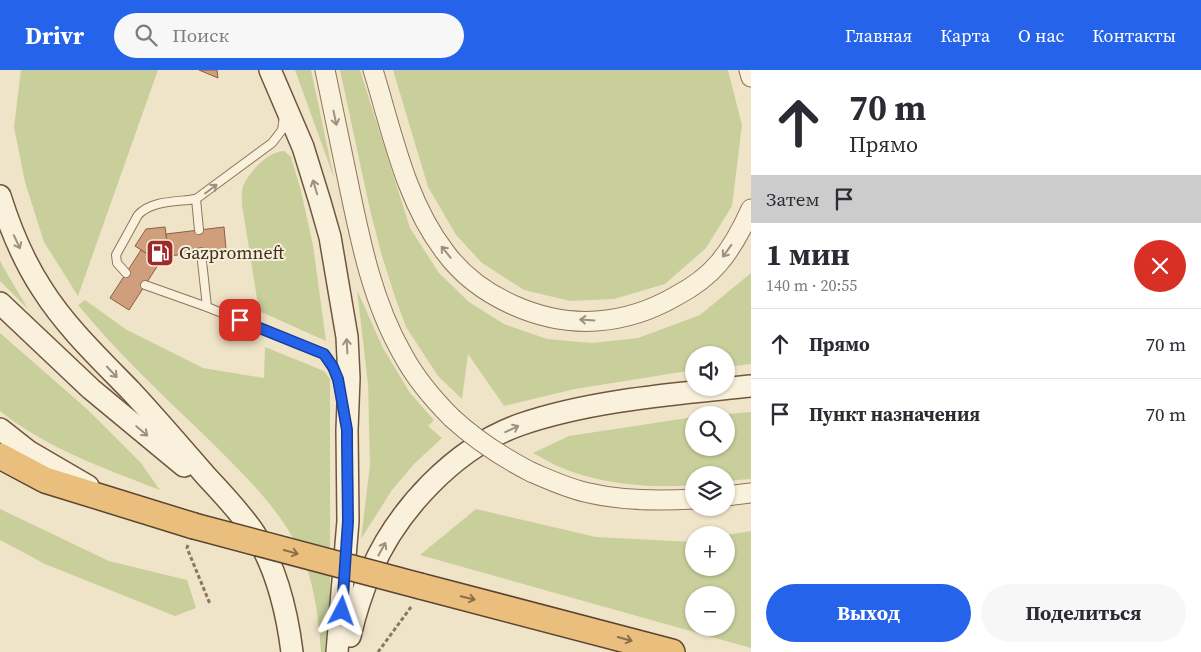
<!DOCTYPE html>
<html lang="ru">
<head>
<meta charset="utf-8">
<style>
  :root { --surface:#fff; --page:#f7f7f7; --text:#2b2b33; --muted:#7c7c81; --line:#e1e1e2; --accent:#2563eb }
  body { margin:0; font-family:"Source Serif 4",serif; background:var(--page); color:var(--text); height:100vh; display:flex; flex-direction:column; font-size:19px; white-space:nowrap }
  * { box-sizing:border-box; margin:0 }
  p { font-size:16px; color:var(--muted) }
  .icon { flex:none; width:28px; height:28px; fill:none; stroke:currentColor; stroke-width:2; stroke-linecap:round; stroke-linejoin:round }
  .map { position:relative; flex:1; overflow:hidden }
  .sheet { display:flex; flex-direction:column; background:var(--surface); width:450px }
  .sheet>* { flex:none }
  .hud { background:#fff; color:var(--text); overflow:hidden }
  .controls { position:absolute; left:685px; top:276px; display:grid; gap:10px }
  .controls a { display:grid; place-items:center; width:50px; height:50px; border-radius:50%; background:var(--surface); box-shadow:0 1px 4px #0004; font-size:25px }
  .pin { position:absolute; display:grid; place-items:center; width:42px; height:42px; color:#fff; margin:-21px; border-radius:10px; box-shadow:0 2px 8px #0006 }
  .me { position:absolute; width:55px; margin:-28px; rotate:4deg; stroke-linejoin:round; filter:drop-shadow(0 0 4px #0008) }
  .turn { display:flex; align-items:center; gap:18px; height:105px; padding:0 15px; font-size:22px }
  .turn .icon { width:65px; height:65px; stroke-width:2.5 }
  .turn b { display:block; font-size:35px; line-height:42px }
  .then { display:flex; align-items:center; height:48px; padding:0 15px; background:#0003; gap:10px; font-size:19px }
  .round { display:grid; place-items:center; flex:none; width:52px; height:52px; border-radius:26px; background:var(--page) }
  .headline { display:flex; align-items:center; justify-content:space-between; height:85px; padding:0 15px }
  h1 { font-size:30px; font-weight:700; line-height:38px }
  .cta { display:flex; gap:10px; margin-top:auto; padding:10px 15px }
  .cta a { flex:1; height:58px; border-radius:30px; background:var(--accent); color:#fff; font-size:20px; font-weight:700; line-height:58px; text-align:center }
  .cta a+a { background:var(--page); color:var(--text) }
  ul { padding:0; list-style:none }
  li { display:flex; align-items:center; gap:15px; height:70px; padding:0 15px; border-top:1px solid var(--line) }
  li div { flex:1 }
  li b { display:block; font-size:19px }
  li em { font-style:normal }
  header { display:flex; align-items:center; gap:30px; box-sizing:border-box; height:70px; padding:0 25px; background:var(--accent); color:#fff }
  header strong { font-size:24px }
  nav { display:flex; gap:28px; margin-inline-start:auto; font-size:18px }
  .search { width:350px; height:45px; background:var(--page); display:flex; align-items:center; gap:12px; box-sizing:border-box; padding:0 18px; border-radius:28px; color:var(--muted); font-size:19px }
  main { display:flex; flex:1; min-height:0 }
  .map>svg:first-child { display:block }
  .green { fill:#c9cf9b; fill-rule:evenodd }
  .building { fill:#cf9f7d; stroke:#8d5f41 }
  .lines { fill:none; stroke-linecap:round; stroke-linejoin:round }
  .service-casing { stroke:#8d765c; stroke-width:10 }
  .tertiary-casing { stroke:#8d765c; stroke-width:21 }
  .secondary-casing { stroke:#6f573f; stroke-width:24 }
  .trunk-casing { stroke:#5b4430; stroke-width:28 }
  .path { stroke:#8d765c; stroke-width:3; stroke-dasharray:4 2.5; stroke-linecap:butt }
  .service { stroke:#faf1dc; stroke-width:8 }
  .tertiary { stroke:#faf1dc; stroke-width:19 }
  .secondary { stroke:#faf1dc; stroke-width:21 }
  .trunk { stroke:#eabe7c; stroke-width:25 }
  .tertiary-bridge-casing { stroke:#8d765c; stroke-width:21; stroke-linecap:butt }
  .trunk-bridge-casing { stroke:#5b4430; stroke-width:28; stroke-linecap:butt }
  .tertiary-bridge { stroke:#faf1dc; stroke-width:19 }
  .trunk-bridge { stroke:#eabe7c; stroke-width:25 }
  .oneway { stroke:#9c907e }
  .oneway2 { stroke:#8b6f49 }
  .route-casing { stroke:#184099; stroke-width:12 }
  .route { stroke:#2563eb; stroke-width:9 }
  .labels { text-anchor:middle; stroke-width:4; stroke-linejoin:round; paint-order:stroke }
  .poi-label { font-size:18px; fill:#3d2e20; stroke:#f7eed8; text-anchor:start }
</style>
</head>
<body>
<header>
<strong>Drivr</strong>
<div class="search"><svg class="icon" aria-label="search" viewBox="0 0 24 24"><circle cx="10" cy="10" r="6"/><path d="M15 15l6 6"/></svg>Поиск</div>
<nav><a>Главная</a><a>Карта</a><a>О нас</a><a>Контакты</a></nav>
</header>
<main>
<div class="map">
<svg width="751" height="582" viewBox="0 0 751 582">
  <rect width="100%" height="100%" fill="#f0e4c8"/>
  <g class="green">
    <path d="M 21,0 L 158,0 L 78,226 L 44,172 L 25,112 L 14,57 Z"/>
    <path d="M 295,0 L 311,0 L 334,108 Z"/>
    <path d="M 340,0 L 360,0 L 410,158 L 439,203 L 469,232 L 504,254 L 547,269 L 592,273 L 638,268 L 700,245 L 751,203 L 751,294 L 726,297 L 726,285 L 694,285 L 694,300 L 575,319 L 504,336 L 468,284 L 462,329 L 438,306 L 406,257 L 394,224 L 382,186 L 370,140 Z"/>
    <path d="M 393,0 L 728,0 L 742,55 L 732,136 L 706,178 L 665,214 L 614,229 L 570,231 L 524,220 L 482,193 L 456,165 L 428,117 Z"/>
    <path d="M 284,81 L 291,87 L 301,121 L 313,175 L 326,271 L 259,241 L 242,135 C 242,129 241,121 243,116 C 250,101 267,82 284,81 Z"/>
    <path d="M 0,190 L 2,195 L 28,239 L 0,211 Z"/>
    <path d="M 357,220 L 383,278 L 410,323 L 434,350 L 428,356 L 442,368 L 414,394 L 392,420 L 361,469 L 370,395 L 368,314 Z"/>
    <path d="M 85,230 L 127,260 L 203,298 L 264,308 L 265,277 L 324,301 L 330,309 L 330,526 L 325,582 L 321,582 C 319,548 314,510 299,479 C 276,433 238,399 202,363 C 159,322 116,281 78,235 Z"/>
    <path d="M 0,263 L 87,339 L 141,393 L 160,420 C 103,398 48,379 0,341 Z"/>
    <path d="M 751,342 L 751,409 L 726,411 L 726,405 L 694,405 L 694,415 C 649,419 599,414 557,396 C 549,392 541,387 533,383 L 569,366 L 694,347 L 694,378 L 726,378 L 726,345 L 715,345 Z"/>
    <path d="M 0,439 L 109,491 L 187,510 L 196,538 L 175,546 L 45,494 L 0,470 Z"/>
    <path d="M 476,439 L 596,467 L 694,472 L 694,498 L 726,498 L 726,465 L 751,461 L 751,578 L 420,485 ZM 694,525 L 726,525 L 726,558 L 694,558 Z"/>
  </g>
  <g class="building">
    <path d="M 199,0 L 217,0 L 218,8 Z"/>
    <path d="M 165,157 L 169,186 L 164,187 L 160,192 L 135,176 L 146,159 Z"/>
    <path d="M 224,157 L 226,179 L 169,186 L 166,164 Z"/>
    <path d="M 141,180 L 160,192 L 129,240 L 110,228 Z"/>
  </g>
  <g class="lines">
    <defs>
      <g id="service">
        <path d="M 199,160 L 196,129 L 272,73 L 282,60 L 284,46"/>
        <path d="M 201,182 L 207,237 L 324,284 C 333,296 337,307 340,321"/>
        <path d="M 126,203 L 117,193 L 116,185 L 138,145 C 151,130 178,132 196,129"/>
        <path d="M 145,215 L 207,237"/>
      </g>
      <g id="tertiary">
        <path d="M 325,0 C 333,39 341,77 349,116 C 361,174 373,233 403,285 C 416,309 433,329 452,348"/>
        <path d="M 373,0 C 392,61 405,130 445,182 C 478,227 542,255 597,251 C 625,249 652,240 676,226 C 691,218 707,207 718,194 C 732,178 742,159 751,139"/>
        <path d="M 749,0 L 751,7"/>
        <path d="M 531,402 C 550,410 569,419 589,423 C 623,431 660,431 694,429"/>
        <path d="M 726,426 L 751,423"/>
      </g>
      <g id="secondary">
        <path d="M 270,0 L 303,77 L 320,132 L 330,167 L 347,267 L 349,308 L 347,360 L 348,451 L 337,582"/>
        <path d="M 0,126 C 10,158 23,190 42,219 C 66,257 100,289 131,321 C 157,349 181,377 206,406 C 223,424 241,443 255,464 C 276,498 287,542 292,582"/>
        <path d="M 0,233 L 91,319 L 184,396"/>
        <path d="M 0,359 L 28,381 L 88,416"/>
        <path d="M 350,566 C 355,544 362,522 371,501 C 397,440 455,378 519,355 C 591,330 676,324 751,316"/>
      </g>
      <g id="trunk">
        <path d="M 0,386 L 45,410 L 194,456"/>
        <path d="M 420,516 L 672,582"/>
      </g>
    </defs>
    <use href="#service" class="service-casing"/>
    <use href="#tertiary" class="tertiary-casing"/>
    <use href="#secondary" class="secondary-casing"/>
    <use href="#trunk" class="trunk-casing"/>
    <g class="path">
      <path d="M 188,475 L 187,478 L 210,534"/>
      <path d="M 378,582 L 411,537"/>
    </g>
    <use href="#service" class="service"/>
    <use href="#tertiary" class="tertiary"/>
    <use href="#secondary" class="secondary"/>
    <use href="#trunk" class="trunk"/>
    <defs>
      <path id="tertiary-bridge" d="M 452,348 C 476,370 502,387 531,402"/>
      <path id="trunk-bridge" d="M 194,456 L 420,516"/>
    </defs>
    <use href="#tertiary-bridge" class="tertiary-bridge-casing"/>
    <use href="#trunk-bridge" class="trunk-bridge-casing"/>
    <use href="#tertiary-bridge" class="tertiary-bridge"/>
    <use href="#trunk-bridge" class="trunk-bridge"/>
  </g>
  <defs><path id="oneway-shaft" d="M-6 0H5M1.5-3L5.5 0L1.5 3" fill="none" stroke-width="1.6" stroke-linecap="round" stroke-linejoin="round" transform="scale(1.25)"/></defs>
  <g class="oneway">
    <use href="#oneway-shaft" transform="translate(335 48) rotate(78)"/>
    <use href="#oneway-shaft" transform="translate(315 117) rotate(-107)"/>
    <use href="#oneway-shaft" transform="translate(211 119) rotate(-37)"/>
    <use href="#oneway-shaft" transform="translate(17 172) rotate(65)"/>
    <use href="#oneway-shaft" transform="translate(727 181) rotate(126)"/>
    <use href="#oneway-shaft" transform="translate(446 182) rotate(-129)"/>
    <use href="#oneway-shaft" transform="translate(587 250) rotate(-176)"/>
    <use href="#oneway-shaft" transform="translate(347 276) rotate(-93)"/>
    <use href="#oneway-shaft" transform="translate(112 302) rotate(47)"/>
    <use href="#oneway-shaft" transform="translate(512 359) rotate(-25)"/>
    <use href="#oneway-shaft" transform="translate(142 361) rotate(40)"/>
    <use href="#oneway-shaft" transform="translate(382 479) rotate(-61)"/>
  </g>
  <g class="oneway2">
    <use href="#oneway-shaft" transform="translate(291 482) rotate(15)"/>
    <use href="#oneway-shaft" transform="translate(468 528) rotate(14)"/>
    <use href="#oneway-shaft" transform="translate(625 569) rotate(16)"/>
  </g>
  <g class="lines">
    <defs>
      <path id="route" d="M 240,250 L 324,284 L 333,297 L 338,309 L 347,360 L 347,372 L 348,451 L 342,541"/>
    </defs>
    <use href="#route" class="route-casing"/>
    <use href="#route" class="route"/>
  </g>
  <defs>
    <symbol id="fuel-square" viewBox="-11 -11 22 22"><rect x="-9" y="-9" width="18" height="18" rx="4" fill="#9e2a2b" stroke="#f7eed8"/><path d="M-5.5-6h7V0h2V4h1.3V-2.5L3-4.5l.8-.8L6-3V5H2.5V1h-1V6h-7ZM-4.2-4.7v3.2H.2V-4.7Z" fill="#fff"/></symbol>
  </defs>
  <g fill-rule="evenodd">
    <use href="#fuel-square" x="144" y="167" width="32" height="32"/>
  </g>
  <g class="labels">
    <g class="poi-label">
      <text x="179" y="189">Gazpromneft</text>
    </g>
  </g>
</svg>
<div class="controls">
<a><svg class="icon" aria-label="sound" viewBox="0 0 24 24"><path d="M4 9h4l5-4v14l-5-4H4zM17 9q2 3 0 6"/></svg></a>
<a><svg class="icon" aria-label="search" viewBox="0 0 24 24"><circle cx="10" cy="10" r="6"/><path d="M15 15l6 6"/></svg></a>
<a><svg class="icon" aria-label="layers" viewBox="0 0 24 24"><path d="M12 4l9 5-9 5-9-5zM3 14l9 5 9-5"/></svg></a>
<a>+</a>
<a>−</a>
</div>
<div class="pin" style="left:240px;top:250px;background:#d93025"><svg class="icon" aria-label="arrive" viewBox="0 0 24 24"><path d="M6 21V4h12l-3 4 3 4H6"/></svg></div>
<svg class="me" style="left:342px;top:541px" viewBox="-20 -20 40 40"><path d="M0-17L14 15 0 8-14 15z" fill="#2563eb" stroke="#fff" stroke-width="4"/></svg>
</div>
<section class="sheet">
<div class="hud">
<div class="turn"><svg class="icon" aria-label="ahead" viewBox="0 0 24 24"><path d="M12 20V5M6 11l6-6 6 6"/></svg><div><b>70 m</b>Прямо</div></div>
<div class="then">Затем<svg class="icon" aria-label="arrive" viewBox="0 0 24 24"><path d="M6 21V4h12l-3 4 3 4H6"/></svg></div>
</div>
<div class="headline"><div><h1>1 мин</h1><p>140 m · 20:55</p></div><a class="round" style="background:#d93025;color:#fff"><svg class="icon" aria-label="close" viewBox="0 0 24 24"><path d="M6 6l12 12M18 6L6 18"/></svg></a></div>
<ul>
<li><svg class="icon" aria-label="ahead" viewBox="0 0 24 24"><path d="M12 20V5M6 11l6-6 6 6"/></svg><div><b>Прямо</b></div><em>70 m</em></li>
<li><svg class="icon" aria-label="arrive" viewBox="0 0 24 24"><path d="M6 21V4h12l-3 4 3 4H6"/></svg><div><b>Пункт назначения</b></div><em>70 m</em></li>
</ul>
<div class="cta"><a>Выход</a><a>Поделиться</a></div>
</section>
</main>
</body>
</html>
